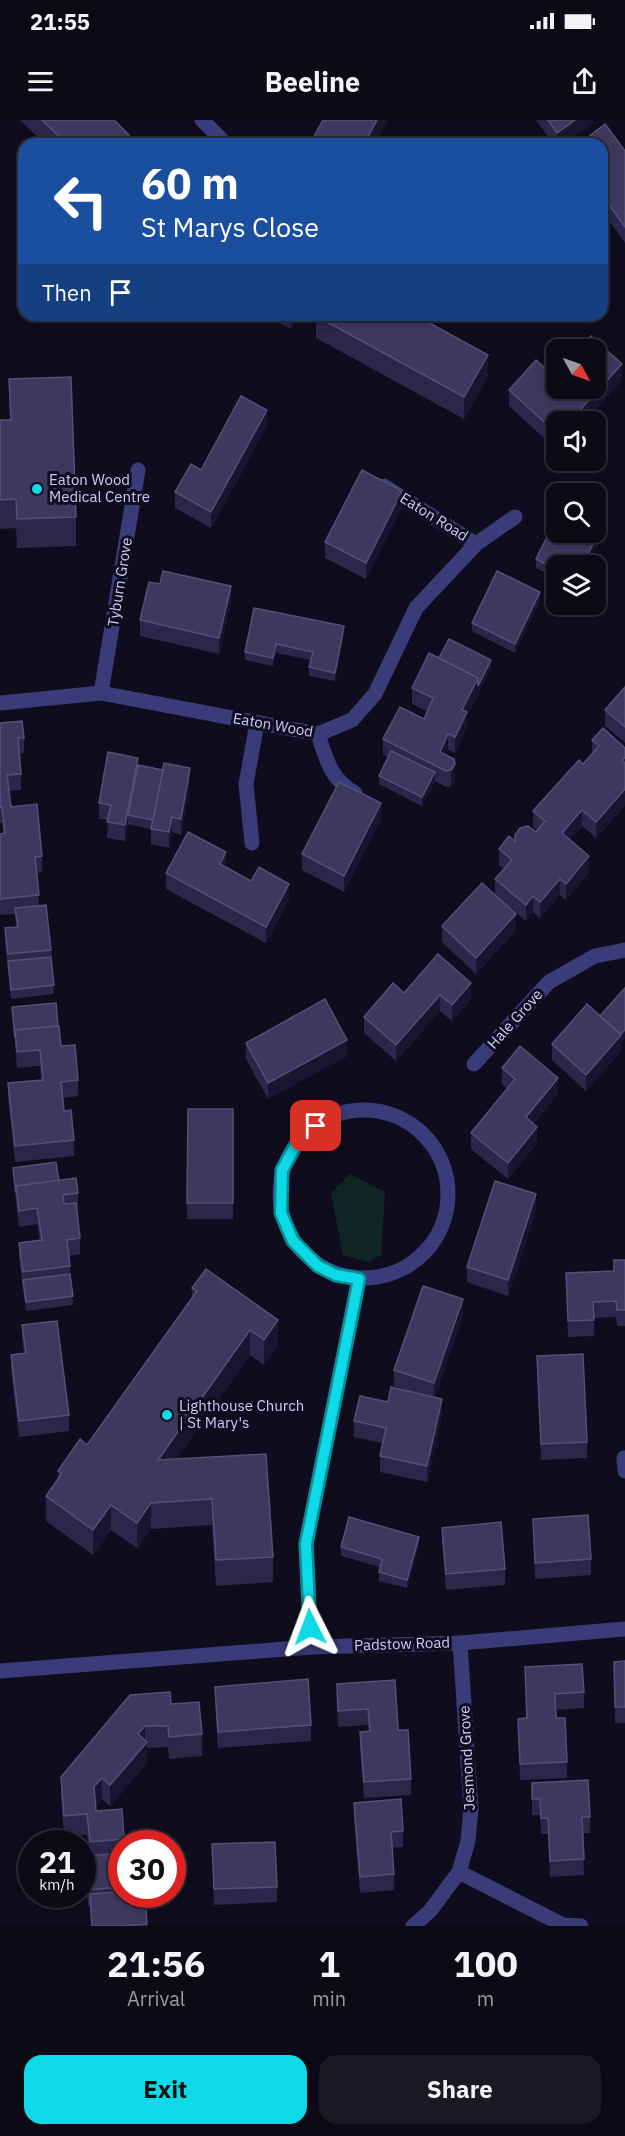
<!DOCTYPE html>
<html lang="en">
<head>
<meta charset="utf-8">
<style>
  :root { --surface:#0b0a16; --page:#191823; --text:#f1f3f6; --muted:#9a9aa1; --line:#2b2b35; --accent:#0ddae6 }
  body { margin:0; font-family:"IBM Plex Sans",sans-serif; background:var(--page); color:var(--text); height:100vh; display:flex; flex-direction:column; font-size:22px; white-space:nowrap }
  * { box-sizing:border-box; margin:0 }
  p { font-size:20px; color:var(--muted) }
  .icon { flex:none; width:33px; height:33px; fill:none; stroke:currentColor; stroke-width:2; stroke-linecap:round; stroke-linejoin:round }
  .map { position:relative; height:1806px; overflow:hidden }
  .side { display:flex; flex-direction:column; background:var(--surface); flex:1 }
  .side>* { flex:none }
  .top-card { position:absolute; left:18px; top:18px; width:590px; height:183px; border-radius:18px; box-shadow:0 3px 9px #0003,0 0 0 2px var(--line); background:#1a4fa0; color:#fff; overflow:hidden }
  .needle { width:39px; rotate:130deg }
  .tools { position:absolute; left:546px; top:219px; display:grid; gap:12px }
  .tools a { display:grid; place-items:center; width:60px; height:60px; border-radius:12px; background:var(--surface); box-shadow:0 3px 9px #0003,0 0 0 2px var(--line); font-size:30px }
  .speed { position:absolute; left:18px; top:1710px; display:flex; gap:12px; font-size:30px; font-weight:700; text-align:center }
  .speed>* { display:grid; place-content:center; width:78px; height:78px; border-radius:50%; background:var(--surface); box-shadow:0 3px 9px #0003,0 0 0 2px var(--line); line-height:1 }
  .speed small { font-size:15px; font-weight:400 }
  .speed .limit { border:9px solid #d22; background:#fff; color:#111 }
  .pin { position:absolute; display:grid; place-items:center; width:51px; height:51px; color:#fff; margin:-26px; border-radius:12px; box-shadow:0 3px 9px #0006 }
  .me { position:absolute; width:66px; margin:-33px; rotate:357deg; stroke-linejoin:round; filter:drop-shadow(0 0 4px #0008) }
  .turn { display:flex; align-items:center; gap:21px; height:126px; padding:0 24px; font-size:27px }
  .turn .icon { width:78px; height:78px; stroke-width:2.5 }
  .turn b { display:block; font-size:42px; line-height:51px }
  .then { display:flex; align-items:center; height:57px; padding:0 24px; background:#0003; gap:12px; font-size:22px }
  .eta { display:flex; justify-content:space-evenly; align-items:center; height:102px; text-align:center }
  .eta b { font-size:36px; font-weight:800; line-height:42px }
  .button { display:flex; gap:12px; margin-top:auto; padding:12px 24px }
  .button a { flex:1; height:69px; border-radius:18px; background:var(--accent); color:#111; font-size:24px; font-weight:800; line-height:69px; text-align:center }
  .button a+a { background:var(--page); color:var(--text) }
  .status { display:flex; justify-content:space-between; align-items:center; height:42px; padding:0 30px; background:var(--surface); direction:ltr }
  .status svg { height:16px; fill:currentColor }
  header { display:flex; justify-content:space-between; align-items:center; height:78px; padding:0 24px; background:var(--surface); font-size:27px; font-weight:800 }
  .map>svg:first-child { display:block }
  .green { fill:#102625 }
  .lines { fill:none; stroke-linecap:round; stroke-linejoin:round }
  .service { stroke:#3a3b79; stroke-width:15 }
  .minor { stroke:#3a3b79; stroke-width:15 }
  .wall { fill:#2b264a }
  .shaded-wall { fill:#191530 }
  .building { fill:#3d385d; stroke:#544f76; stroke-width:1.5 }
  .route-casing { stroke:#088e96; stroke-width:15 }
  .route { stroke:#0ddae6; stroke-width:10 }
  .poi-dot { fill:#0ddae6; stroke:#0f0d1d; stroke-width:2 }
  .labels { text-anchor:middle; stroke-width:6; stroke-linejoin:round; paint-order:stroke }
  .poi-label { font-size:15px; fill:#cfcbfc; stroke:#0f0d1d; text-anchor:start }
  .street-label { font-size:15px; fill:#cfcbfc; stroke:#0f0d1d }
</style>
</head>
<body>
<div class="status"><b>21:55</b><svg viewBox="0 0 49 12"><path d="M0 12V9h3v3zM5 12V6h3v6zM10 12V3h3v9zM15 12V0h3v12zM26 1h20v11H26zM47 4h2v5h-2z"/></svg></div>
<header><svg class="icon" aria-label="menu" viewBox="0 0 24 24"><path d="M4 6h16M4 12h16M4 18h16"/></svg>Beeline<svg class="icon" aria-label="share" viewBox="0 0 24 24"><path d="M12 15V3M7 8l5-5 5 5M5 13v7h14v-7"/></svg></header>
<div class="map">
<svg width="625" height="1806" viewBox="0 0 625 1806">
  <rect width="100%" height="100%" fill="#0f0d1d"/>
  <path class="green" d="M 350,1054 L 385,1072 L 381,1135 L 368,1142 L 343,1135 L 331,1073 Z"/>
  <g class="lines">
    <g class="service">
      <path d="M 318,614 C 326,639 331,660 355,673"/>
      <path d="M 252,723 L 246,664 L 257,603"/>
    </g>
    <g class="minor">
      <path d="M 202,0 L 226,24"/>
      <path d="M 384,366 L 476,424"/>
      <path d="M 101,573 L 138,350"/>
      <path d="M 0,583 L 101,573 L 318,614 L 352,600 L 375,574 L 416,488 L 476,424 L 515,397"/>
      <path d="M 474,944 L 549,862 L 595,836 L 625,830"/>
      <circle cx="364" cy="1074" r="84"/>
      <path d="M 624,1338 L 625,1351"/>
      <path d="M 460,1523 L 471,1689 L 468,1721 L 459,1752 L 563,1805 L 581,1806"/>
      <path d="M 311,1527 L 306,1424 L 359,1159"/>
      <path d="M 0,1551 L 311,1527 L 460,1523 L 625,1509"/>
      <path d="M 413,1806 L 430,1791 L 459,1752"/>
    </g>
  </g>
  <g class="wall">
    <path d="M 20,0 L 114,0 L 129,24 L 45,24 Z"/>
    <path d="M 536,0 L 593,0 L 593,3 L 564,24 L 553,24 Z"/>
    <path d="M 602,24 L 625,31 L 625,123 L 602,91 Z"/>
    <path d="M 265,195 L 298,195 L 291,209 Z"/>
    <path d="M 316,196 L 488,256 L 464,299 L 316,218 Z"/>
    <path d="M 555,257 L 622,260 L 584,302 L 556,302 L 556,329 L 509,286 L 509,270 Z"/>
    <path d="M 9,259 L 76,397 L 76,426 L 17,428 L 16,408 L 0,409 L 0,300 L 10,300 Z"/>
    <path d="M 267,306 L 211,408 L 175,388 L 175,372 L 201,350 Z"/>
    <path d="M 402,387 L 366,459 L 325,438 L 325,422 Z"/>
    <path d="M 598,423 L 586,446 L 556,446 L 556,458 L 536,448 L 536,439 Z"/>
    <path d="M 160,464 L 231,482 L 219,534 L 140,516 L 140,500 Z"/>
    <path d="M 540,481 L 515,533 L 472,511 L 472,503 Z"/>
    <path d="M 254,488 L 344,515 L 335,561 L 309,556 L 309,547 L 311,540 L 276,533 L 273,546 L 245,540 L 245,532 Z"/>
    <path d="M 439,538 L 491,548 L 467,596 L 467,608 L 455,633 L 448,630 L 446,635 L 455,660 L 451,666 L 446,667 L 435,661 L 422,686 L 379,664 L 379,656 L 388,637 L 383,635 L 383,619 L 424,599 L 427,591 L 412,584 L 412,568 Z"/>
    <path d="M 625,567 L 625,623 L 605,606 L 605,590 Z"/>
    <path d="M 0,603 L 24,618 L 24,633 L 19,634 L 21,654 L 21,670 L 9,671 L 11,687 L 42,736 L 42,752 L 37,753 L 39,786 L 51,830 L 54,874 L 11,879 L 5,824 L 5,808 L 16,807 L 15,794 L 0,795 L 0,714 L 3,713 L 2,703 L 0,703 Z"/>
    <path d="M 592,620 L 625,628 L 625,685 L 596,718 L 582,706 L 570,720 L 589,752 L 566,780 L 560,775 L 540,798 L 533,792 L 526,801 L 502,781 L 516,810 L 476,854 L 442,822 L 442,806 L 495,775 L 495,759 L 504,749 L 499,745 L 499,729 L 515,721 L 515,715 L 536,712 L 537,710 L 533,707 L 533,691 L 583,644 L 592,634 Z"/>
    <path d="M 138,645 L 190,664 L 181,715 L 172,712 L 169,728 L 151,724 L 151,709 L 128,704 L 125,721 L 107,718 L 108,700 L 99,699 L 99,683 Z"/>
    <path d="M 381,699 L 344,772 L 302,750 L 302,734 Z"/>
    <path d="M 226,748 L 289,780 L 266,823 L 166,769 L 166,753 Z"/>
    <path d="M 438,834 L 471,879 L 452,901 L 440,891 L 396,941 L 364,913 L 364,897 L 404,873 Z"/>
    <path d="M 625,868 L 625,918 L 621,922 L 621,931 L 586,971 L 552,940 L 552,924 L 600,896 Z"/>
    <path d="M 12,887 L 61,926 L 78,960 L 78,976 L 63,978 L 64,991 L 74,1020 L 74,1036 L 15,1042 L 8,979 L 8,963 L 41,960 L 40,946 L 17,948 Z"/>
    <path d="M 246,923 L 347,936 L 268,979 L 246,939 Z"/>
    <path d="M 502,948 L 558,974 L 533,1004 L 537,1023 L 508,1059 L 471,1029 L 471,1013 L 507,969 L 502,964 Z"/>
    <path d="M 188,989 L 233,989 L 233,1099 L 187,1099 Z"/>
    <path d="M 13,1048 L 59,1061 L 78,1073 L 78,1089 L 77,1090 L 80,1118 L 80,1134 L 69,1136 L 73,1185 L 26,1191 L 19,1138 L 19,1123 L 40,1120 L 37,1104 L 19,1107 L 13,1056 Z"/>
    <path d="M 536,1090 L 508,1176 L 467,1162 L 467,1147 Z"/>
    <path d="M 614,1140 L 625,1140 L 625,1206 L 617,1206 L 616,1197 L 594,1198 L 594,1216 L 568,1217 L 566,1153 L 614,1151 Z"/>
    <path d="M 192,1168 L 278,1225 L 264,1245 L 250,1235 L 176,1339 L 273,1437 L 273,1462 L 216,1466 L 212,1405 L 151,1409 L 137,1428 L 111,1410 L 93,1435 L 46,1401 L 46,1376 L 58,1359 L 58,1351 L 87,1325 L 192,1178 Z"/>
    <path d="M 463,1195 L 435,1277 L 442,1295 L 427,1362 L 380,1352 L 380,1336 L 382,1323 L 354,1317 L 354,1301 L 388,1282 L 416,1273 L 394,1266 L 394,1250 Z"/>
    <path d="M 22,1205 L 69,1295 L 69,1311 L 19,1317 L 11,1251 L 11,1235 L 24,1233 L 22,1221 Z"/>
    <path d="M 537,1236 L 587,1322 L 587,1338 L 541,1340 Z"/>
    <path d="M 533,1399 L 591,1439 L 591,1455 L 535,1459 Z"/>
    <path d="M 442,1408 L 505,1449 L 505,1465 L 446,1470 L 442,1423 Z"/>
    <path d="M 419,1425 L 407,1468 L 379,1461 L 379,1452 L 380,1447 L 341,1436 L 341,1427 Z"/>
    <path d="M 625,1541 L 625,1603 L 615,1603 L 614,1542 Z"/>
    <path d="M 525,1547 L 584,1572 L 584,1588 L 556,1590 L 556,1598 L 567,1642 L 567,1658 L 520,1660 L 518,1599 L 526,1598 Z"/>
    <path d="M 337,1564 L 398,1610 L 411,1659 L 411,1675 L 364,1678 L 360,1628 L 360,1612 L 369,1611 L 368,1605 L 338,1607 Z"/>
    <path d="M 215,1567 L 311,1605 L 311,1621 L 218,1628 L 215,1583 Z"/>
    <path d="M 171,1584 L 202,1614 L 202,1636 L 169,1639 L 168,1627 L 147,1628 L 147,1643 L 110,1686 L 102,1679 L 95,1687 L 96,1691 L 122,1689 L 124,1724 L 122,1724 L 122,1774 L 160,1774 L 160,1780 L 145,1781 L 147,1806 L 91,1806 L 90,1786 L 88,1786 L 85,1752 L 85,1736 L 89,1736 L 87,1715 L 64,1717 L 61,1678 L 61,1657 Z"/>
    <path d="M 532,1663 L 590,1697 L 590,1713 L 583,1713 L 584,1755 L 550,1757 L 548,1714 L 541,1714 L 540,1695 L 532,1695 Z"/>
    <path d="M 354,1683 L 403,1711 L 403,1727 L 392,1728 L 394,1754 L 394,1770 L 360,1773 L 354,1699 Z"/>
    <path d="M 212,1724 L 277,1767 L 277,1782 L 214,1785 Z"/>
  </g>
  <g class="shaded-wall">
    <path d="M 377,0 L 388,0 L 375,24 L 364,24 Z"/>
    <path d="M 575,0 L 593,0 L 593,3 L 564,24 L 557,24 L 557,13 Z"/>
    <path d="M 129,15 L 129,24 L 120,24 Z"/>
    <path d="M 291,195 L 298,195 L 291,209 Z"/>
    <path d="M 488,235 L 488,256 L 464,299 L 464,277 Z"/>
    <path d="M 622,244 L 622,260 L 584,302 L 569,302 Z"/>
    <path d="M 267,290 L 267,306 L 211,408 L 211,392 Z"/>
    <path d="M 402,371 L 402,387 L 366,459 L 366,443 Z"/>
    <path d="M 598,414 L 598,423 L 586,446 L 582,446 Z"/>
    <path d="M 231,466 L 231,482 L 219,534 L 219,518 Z"/>
    <path d="M 540,472 L 540,481 L 515,533 L 515,524 Z"/>
    <path d="M 344,506 L 344,515 L 335,561 L 335,553 Z"/>
    <path d="M 276,524 L 276,533 L 273,546 L 273,538 Z"/>
    <path d="M 491,540 L 491,548 L 467,596 L 467,608 L 455,633 L 455,617 L 462,590 L 478,558 Z"/>
    <path d="M 448,614 L 448,630 L 440,648 L 440,632 Z"/>
    <path d="M 138,638 L 138,654 L 128,695 L 128,704 L 125,721 L 125,705 Z"/>
    <path d="M 455,644 L 455,660 L 451,666 L 451,650 Z"/>
    <path d="M 190,648 L 190,664 L 181,715 L 181,699 Z"/>
    <path d="M 435,652 L 435,661 L 422,686 L 422,677 Z"/>
    <path d="M 625,669 L 625,685 L 596,718 L 596,702 Z"/>
    <path d="M 381,683 L 381,699 L 344,772 L 344,756 Z"/>
    <path d="M 582,690 L 582,706 L 562,729 L 562,713 Z"/>
    <path d="M 172,697 L 172,712 L 169,728 L 169,712 Z"/>
    <path d="M 226,732 L 226,748 L 220,744 Z"/>
    <path d="M 589,736 L 589,752 L 566,780 L 566,764 Z"/>
    <path d="M 560,759 L 560,775 L 540,798 L 540,782 Z"/>
    <path d="M 289,764 L 289,780 L 266,823 L 266,807 Z"/>
    <path d="M 533,776 L 533,792 L 526,801 L 526,785 Z"/>
    <path d="M 516,794 L 516,810 L 476,854 L 476,838 Z"/>
    <path d="M 471,863 L 471,879 L 452,901 L 452,885 Z"/>
    <path d="M 440,875 L 440,891 L 396,941 L 396,925 Z"/>
    <path d="M 625,910 L 625,918 L 621,922 L 621,931 L 586,971 L 586,955 Z"/>
    <path d="M 347,920 L 347,936 L 268,979 L 268,963 Z"/>
    <path d="M 558,958 L 558,974 L 526,1013 L 526,997 Z"/>
    <path d="M 537,1007 L 537,1023 L 508,1059 L 508,1043 Z"/>
    <path d="M 536,1074 L 536,1090 L 508,1176 L 508,1160 Z"/>
    <path d="M 463,1179 L 463,1195 L 434,1279 L 434,1263 Z"/>
    <path d="M 278,1200 L 278,1225 L 264,1245 L 264,1220 Z"/>
    <path d="M 250,1210 L 250,1235 L 158,1365 L 158,1340 Z"/>
    <path d="M 442,1279 L 442,1295 L 427,1362 L 427,1346 Z"/>
    <path d="M 151,1383 L 151,1409 L 137,1428 L 137,1403 Z"/>
    <path d="M 111,1385 L 111,1410 L 93,1435 L 93,1410 Z"/>
    <path d="M 419,1417 L 419,1425 L 407,1468 L 407,1460 Z"/>
    <path d="M 145,1606 L 145,1624 L 147,1622 L 147,1643 L 110,1686 L 110,1665 L 138,1614 Z"/>
    <path d="M 102,1658 L 102,1679 L 94,1688 L 94,1667 Z"/>
  </g>
  <g class="building">
    <path d="M 42,0 L 114,0 L 129,15 L 120,24 L 67,24 Z"/>
    <path d="M 323,0 L 377,0 L 364,24 L 310,24 Z"/>
    <path d="M 548,0 L 575,0 L 557,13 Z"/>
    <path d="M 605,4 L 625,31 L 625,107 L 602,75 L 602,24 L 579,24 Z"/>
    <path d="M 317,195 L 415,195 L 488,235 L 464,277 L 316,196 Z"/>
    <path d="M 591,216 L 622,244 L 569,302 L 556,302 L 556,313 L 509,270 L 536,240 L 555,257 L 556,255 L 556,268 L 596,268 L 596,230 L 579,230 Z"/>
    <path d="M 71,257 L 76,397 L 17,399 L 16,379 L 0,380 L 0,300 L 11,300 L 9,259 Z"/>
    <path d="M 241,276 L 267,290 L 211,392 L 175,372 L 191,344 L 201,350 Z"/>
    <path d="M 362,350 L 402,371 L 366,443 L 325,422 Z"/>
    <path d="M 556,399 L 556,412 L 594,412 L 598,414 L 582,446 L 556,446 L 556,450 L 536,439 Z"/>
    <path d="M 163,451 L 231,466 L 219,518 L 140,500 L 149,462 L 160,464 Z"/>
    <path d="M 497,451 L 540,472 L 515,524 L 472,503 Z"/>
    <path d="M 254,488 L 344,506 L 335,553 L 309,547 L 313,532 L 276,524 L 273,538 L 245,532 Z"/>
    <path d="M 449,519 L 491,540 L 478,566 L 478,558 L 439,538 Z"/>
    <path d="M 429,533 L 478,558 L 462,590 L 467,592 L 455,617 L 448,614 L 440,632 L 454,639 L 455,644 L 451,650 L 446,651 L 383,619 L 400,587 L 424,599 L 433,578 L 412,568 Z"/>
    <path d="M 625,567 L 625,607 L 605,590 Z"/>
    <path d="M 22,601 L 24,618 L 18,618 L 21,654 L 7,655 L 11,687 L 37,684 L 42,736 L 35,737 L 39,775 L 0,779 L 0,714 L 5,713 L 2,687 L 0,688 L 0,603 Z"/>
    <path d="M 603,608 L 625,628 L 625,637 L 622,641 L 625,643 L 625,669 L 596,702 L 582,690 L 562,713 L 589,736 L 566,764 L 560,759 L 540,782 L 533,776 L 526,785 L 495,759 L 512,740 L 499,729 L 509,716 L 515,721 L 515,715 L 520,708 L 528,706 L 536,712 L 545,701 L 533,691 L 579,640 L 583,644 L 599,626 L 592,620 Z"/>
    <path d="M 391,631 L 435,652 L 422,677 L 379,656 Z"/>
    <path d="M 108,632 L 138,638 L 125,705 L 107,702 L 111,685 L 99,683 Z"/>
    <path d="M 164,643 L 190,648 L 181,699 L 172,697 L 169,712 L 151,709 Z"/>
    <path d="M 138,645 L 163,650 L 153,700 L 128,695 Z"/>
    <path d="M 339,662 L 381,683 L 344,756 L 302,734 Z"/>
    <path d="M 188,712 L 226,732 L 220,744 L 251,761 L 259,747 L 289,764 L 266,807 L 166,753 Z"/>
    <path d="M 482,763 L 516,794 L 476,838 L 442,806 Z"/>
    <path d="M 46,785 L 51,830 L 8,834 L 5,808 L 18,807 L 15,788 Z"/>
    <path d="M 438,834 L 471,863 L 452,885 L 440,875 L 396,925 L 364,897 L 393,863 L 404,873 Z"/>
    <path d="M 51,837 L 54,865 L 11,870 L 8,841 Z"/>
    <path d="M 625,868 L 625,910 L 621,914 L 600,896 Z"/>
    <path d="M 325,879 L 347,920 L 268,963 L 246,923 Z"/>
    <path d="M 56,883 L 58,906 L 15,910 L 15,918 L 12,887 Z"/>
    <path d="M 587,884 L 621,915 L 586,955 L 552,924 Z"/>
    <path d="M 59,906 L 61,926 L 75,925 L 78,960 L 61,962 L 64,991 L 71,990 L 74,1020 L 15,1026 L 8,963 L 43,960 L 40,930 L 17,932 L 15,910 Z"/>
    <path d="M 520,926 L 558,958 L 526,997 L 537,1007 L 508,1043 L 471,1013 L 515,959 L 502,948 Z"/>
    <path d="M 188,989 L 233,989 L 233,1083 L 187,1083 Z"/>
    <path d="M 56,1042 L 59,1061 L 16,1066 L 16,1073 L 13,1048 Z"/>
    <path d="M 76,1058 L 78,1073 L 63,1075 L 64,1084 L 76,1083 L 80,1118 L 67,1120 L 70,1146 L 23,1152 L 19,1123 L 42,1120 L 37,1088 L 19,1091 L 16,1066 Z"/>
    <path d="M 495,1061 L 536,1074 L 508,1160 L 467,1147 Z"/>
    <path d="M 614,1140 L 625,1140 L 625,1190 L 617,1190 L 616,1181 L 593,1182 L 594,1200 L 568,1201 L 566,1153 L 614,1151 Z"/>
    <path d="M 206,1149 L 278,1200 L 264,1220 L 250,1210 L 158,1340 L 266,1334 L 273,1437 L 216,1440 L 212,1379 L 151,1383 L 137,1403 L 111,1385 L 93,1410 L 46,1376 L 62,1353 L 58,1351 L 80,1319 L 87,1325 L 197,1171 L 192,1168 Z"/>
    <path d="M 70,1154 L 73,1176 L 26,1182 L 23,1160 Z"/>
    <path d="M 423,1166 L 463,1179 L 434,1263 L 394,1250 Z"/>
    <path d="M 57,1201 L 69,1295 L 19,1301 L 11,1235 L 26,1233 L 22,1205 Z"/>
    <path d="M 583,1234 L 587,1322 L 541,1324 L 537,1236 Z"/>
    <path d="M 391,1267 L 442,1279 L 427,1346 L 380,1336 L 386,1308 L 354,1301 L 360,1276 L 388,1282 Z"/>
    <path d="M 588,1395 L 591,1439 L 535,1443 L 533,1399 Z"/>
    <path d="M 349,1397 L 419,1417 L 407,1460 L 379,1452 L 382,1439 L 341,1427 Z"/>
    <path d="M 501,1402 L 505,1449 L 446,1454 L 442,1408 Z"/>
    <path d="M 625,1541 L 625,1587 L 615,1587 L 614,1542 Z"/>
    <path d="M 582,1544 L 584,1572 L 555,1574 L 556,1598 L 565,1598 L 567,1642 L 520,1644 L 518,1599 L 527,1598 L 525,1547 Z"/>
    <path d="M 308,1559 L 311,1605 L 218,1612 L 215,1567 Z"/>
    <path d="M 395,1560 L 398,1610 L 408,1610 L 411,1659 L 364,1662 L 360,1612 L 370,1611 L 368,1589 L 338,1591 L 337,1564 Z"/>
    <path d="M 170,1572 L 171,1584 L 199,1582 L 202,1614 L 169,1617 L 168,1606 L 145,1606 L 138,1614 L 147,1622 L 110,1665 L 102,1658 L 94,1667 L 96,1691 L 122,1689 L 124,1719 L 90,1722 L 87,1694 L 64,1696 L 61,1657 L 130,1575 Z"/>
    <path d="M 588,1660 L 590,1697 L 582,1697 L 584,1739 L 550,1741 L 548,1698 L 541,1698 L 540,1679 L 532,1679 L 532,1663 Z"/>
    <path d="M 401,1679 L 403,1711 L 391,1712 L 394,1754 L 360,1757 L 354,1683 Z"/>
    <path d="M 275,1722 L 277,1767 L 214,1769 L 212,1724 Z"/>
    <path d="M 122,1733 L 122,1767 L 88,1770 L 85,1736 Z"/>
    <path d="M 122,1772 L 122,1774 L 145,1774 L 147,1804 L 121,1806 L 92,1806 L 90,1774 Z"/>
  </g>
  <g class="lines">
    <defs>
      <path id="route" d="M 310,1507 L 306,1424 L 359,1159 L 336,1155 L 318,1146 L 293,1121 L 281,1093 L 282,1050 L 301,1016 L 316,1006"/>
    </defs>
    <use href="#route" class="route-casing"/>
    <use href="#route" class="route"/>
  </g>
  <g class="poi-dot">
    <circle cx="37" cy="369" r="6"/>
    <circle cx="167" cy="1295" r="6"/>
  </g>
  <g class="labels">
    <g class="poi-label">
      <text x="49" y="365">Eaton Wood<tspan x="49" dy="17">Medical Centre</tspan></text>
      <text x="179" y="1291">Lighthouse Church<tspan x="179" dy="17">| St Mary's</tspan></text>
    </g>
    <g class="street-label">
      <text transform="translate(434 397) rotate(32)" y="5">Eaton Road</text>
      <text transform="translate(120 462) rotate(-81)" y="5">Tyburn Grove</text>
      <text transform="translate(273 605) rotate(10)" y="5">Eaton Wood</text>
      <text transform="translate(515 899) rotate(-48)" y="5">Hale Grove</text>
      <text transform="translate(402 1524) rotate(-2)" y="5">Padstow Road</text>
      <text transform="translate(467 1638) rotate(-93)" y="5">Jesmond Grove</text>
    </g>
  </g>
</svg>
<div class="tools">
<a><svg class="needle" viewBox="-14 -14 28 28"><path d="M0-13l5 13h-10z" fill="#e53935"/><path d="M0 13l5-13h-10z" fill="#9a9aa1"/></svg></a>
<a><svg class="icon" aria-label="sound" viewBox="0 0 24 24"><path d="M4 9h4l5-4v14l-5-4H4zM17 9q2 3 0 6"/></svg></a>
<a><svg class="icon" aria-label="search" viewBox="0 0 24 24"><circle cx="10" cy="10" r="6"/><path d="M15 15l6 6"/></svg></a>
<a><svg class="icon" aria-label="layers" viewBox="0 0 24 24"><path d="M12 4l9 5-9 5-9-5zM3 14l9 5 9-5"/></svg></a>
</div>
<div class="speed"><div>21<small>km/h</small></div><div class="limit">30</div></div>
<div class="pin" style="left:316px;top:1006px;background:#d93025"><svg class="icon" aria-label="arrive" viewBox="0 0 24 24"><path d="M6 21V4h12l-3 4 3 4H6"/></svg></div>
<svg class="me" style="left:310px;top:1507px" viewBox="-20 -20 40 40"><path d="M0-17L14 15 0 8-14 15z" fill="#0ddae6" stroke="#fff" stroke-width="4"/></svg>
<div class="top-card">
<div class="turn"><svg class="icon" aria-label="left" viewBox="0 0 24 24"><path d="M17 20v-9H6M10 6l-5 5 5 5"/></svg><div><b>60 m</b>St Marys Close</div></div>
<div class="then">Then<svg class="icon" aria-label="arrive" viewBox="0 0 24 24"><path d="M6 21V4h12l-3 4 3 4H6"/></svg></div>
</div>
</div>
<section class="side">
<div class="eta">
<div><b>21:56</b><p>Arrival</p></div>
<div><b>1</b><p>min</p></div>
<div><b>100</b><p>m</p></div>
</div>
<div class="button"><a>Exit</a><a>Share</a></div>
</section>
</body>
</html>
